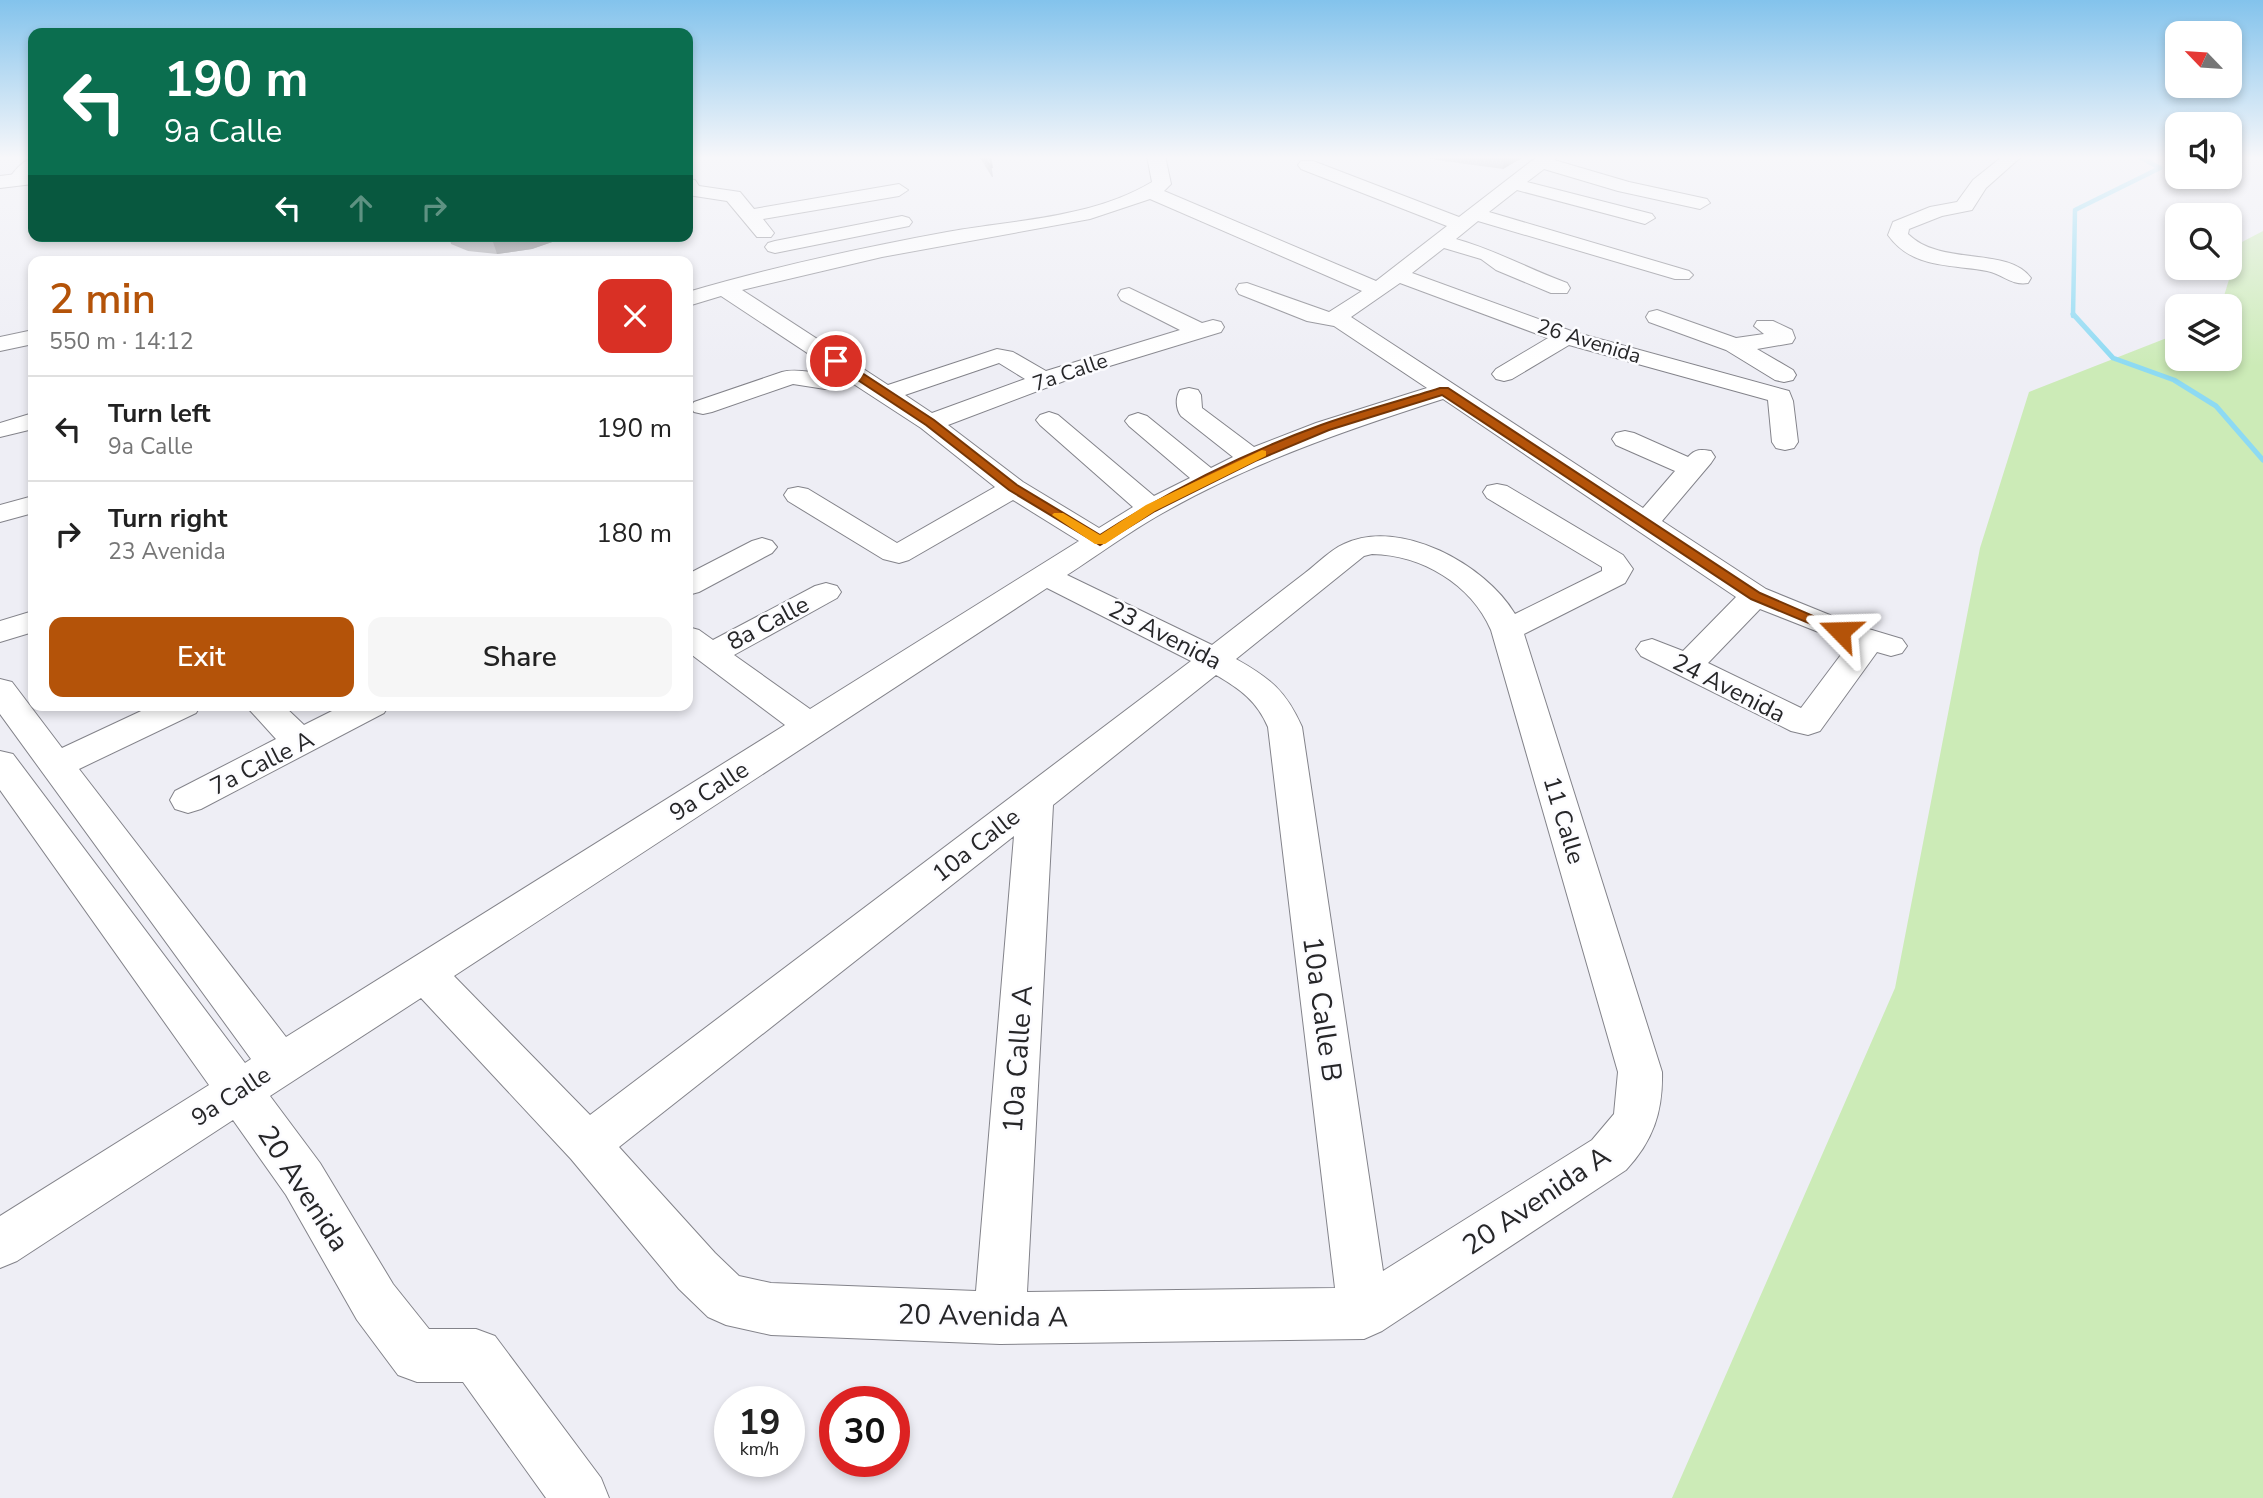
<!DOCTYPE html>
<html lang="en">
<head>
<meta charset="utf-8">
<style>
  :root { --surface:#fff; --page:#f6f6f6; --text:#222; --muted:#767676; --line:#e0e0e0; --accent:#b45309 }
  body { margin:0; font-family:"Nunito Sans",sans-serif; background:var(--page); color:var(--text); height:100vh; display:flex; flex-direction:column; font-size:26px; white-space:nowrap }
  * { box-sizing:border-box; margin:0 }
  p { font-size:23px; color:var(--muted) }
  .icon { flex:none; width:38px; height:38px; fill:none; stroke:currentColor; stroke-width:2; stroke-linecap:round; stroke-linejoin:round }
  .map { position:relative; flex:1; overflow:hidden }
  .drawer { position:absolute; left:28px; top:256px; width:665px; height:455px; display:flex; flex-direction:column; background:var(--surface); border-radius:14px; box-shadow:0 4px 10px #0003 }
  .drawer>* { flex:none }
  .top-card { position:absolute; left:28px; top:28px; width:665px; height:214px; border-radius:14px; box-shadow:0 4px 10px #0003; background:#0b6e4f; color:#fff; overflow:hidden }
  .needle { width:46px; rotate:295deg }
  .fabs { position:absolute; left:2165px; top:21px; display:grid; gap:14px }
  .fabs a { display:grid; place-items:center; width:77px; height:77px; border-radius:14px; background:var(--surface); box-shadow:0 4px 10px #0003; font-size:35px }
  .speed { position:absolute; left:714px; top:1386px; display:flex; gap:14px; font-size:35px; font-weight:700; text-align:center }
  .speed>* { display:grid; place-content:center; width:91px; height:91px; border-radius:50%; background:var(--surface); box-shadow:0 4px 10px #0003; line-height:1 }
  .speed small { font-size:18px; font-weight:400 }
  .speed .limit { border:10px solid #d22; background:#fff; color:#111 }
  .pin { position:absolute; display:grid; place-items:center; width:60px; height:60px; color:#fff; margin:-30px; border:4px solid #fff; border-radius:50%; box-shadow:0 2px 7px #0007 }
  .me { position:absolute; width:77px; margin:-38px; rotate:292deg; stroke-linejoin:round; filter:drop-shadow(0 0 5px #0008) }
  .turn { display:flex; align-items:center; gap:24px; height:147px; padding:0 21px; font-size:32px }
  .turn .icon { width:91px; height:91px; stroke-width:2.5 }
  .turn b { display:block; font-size:49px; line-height:60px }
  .lanes { display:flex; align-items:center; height:66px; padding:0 21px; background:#0003; justify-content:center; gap:35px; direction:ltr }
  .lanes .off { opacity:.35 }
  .round { display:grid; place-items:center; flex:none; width:74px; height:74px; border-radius:14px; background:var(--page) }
  .overview { display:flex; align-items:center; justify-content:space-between; height:119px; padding:0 21px }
  h1 { font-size:42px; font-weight:600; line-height:52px; color:var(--accent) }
  .cta { display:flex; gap:14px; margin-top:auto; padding:14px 21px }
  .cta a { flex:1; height:80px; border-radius:14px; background:var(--accent); color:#fff; font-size:28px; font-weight:600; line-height:80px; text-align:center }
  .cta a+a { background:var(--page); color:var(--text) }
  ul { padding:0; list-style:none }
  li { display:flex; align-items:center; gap:21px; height:105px; padding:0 21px; border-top:2px solid var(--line) }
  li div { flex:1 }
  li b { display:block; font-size:26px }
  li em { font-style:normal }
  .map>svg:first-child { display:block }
  .green { fill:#ccebb7 }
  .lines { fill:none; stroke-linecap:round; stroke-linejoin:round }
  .stream-far1 { stroke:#8ddaf3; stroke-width:4.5 }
  .stream { stroke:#8ddaf3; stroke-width:5 }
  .minor-casing { stroke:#83838a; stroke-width:2 }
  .major-casing { stroke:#83838a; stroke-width:2 }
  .minor { fill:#fff; fill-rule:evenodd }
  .major { fill:#fff; fill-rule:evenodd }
  .wall { fill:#a5a5ab }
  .shaded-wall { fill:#86868b }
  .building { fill:#c0c0c7; stroke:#86868b; stroke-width:2 }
  .route { fill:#b45309; stroke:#753606; stroke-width:2 }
  .slow { fill:#f59e0b }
  .labels { text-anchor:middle; stroke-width:5; stroke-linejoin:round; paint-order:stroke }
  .far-street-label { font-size:21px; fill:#262628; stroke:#fcfcff }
  .street-label { font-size:24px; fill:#262628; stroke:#fcfcff }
  .near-street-label { font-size:28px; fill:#262628; stroke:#fcfcff }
</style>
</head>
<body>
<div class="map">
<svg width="2263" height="1498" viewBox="0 0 2263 1498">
  <rect width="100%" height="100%" fill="#eeeef5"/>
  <path class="green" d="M 2263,231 L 2263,1498 L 1672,1498 L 1895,988 L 1980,548 L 2029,392 L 2177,334 L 2177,359 L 2230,359 L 2230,306 L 2221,306 L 2240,243 Z"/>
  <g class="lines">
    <path class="stream-far1" d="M 2073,316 L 2075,210 L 2160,168 L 2138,156"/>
    <path class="stream" d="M 2073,314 L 2113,358 L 2174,380 L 2216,406 L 2263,460"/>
    <defs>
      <g id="minor">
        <path d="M 1147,156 L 1165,156 L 1171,184 L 1164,191 L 1376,281 L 1447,226 L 1301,169 L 1298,165 L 1301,161 L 1313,161 L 1459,217 L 1538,156 L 1558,156 L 1554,160 L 1629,182 L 1707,199 L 1710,203 L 1700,209 L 1618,191 L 1544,169 L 1527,182 L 1652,214 L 1655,218 L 1645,224 L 1517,190 L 1489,212 L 1689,271 L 1693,275 L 1689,279 L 1675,279 L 1478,221 L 1456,239 C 1495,250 1529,269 1567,283 L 1570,288 L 1567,293 L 1551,293 L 1496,270 L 1481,259 L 1444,248 L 1412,273 L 1574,332 L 1789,391 L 1793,401 L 1798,442 L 1794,448 L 1785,450 L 1776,448 L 1772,442 L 1768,400 L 1569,345 L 1512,379 L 1504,381 L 1496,379 L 1492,374 L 1496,369 L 1548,338 L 1400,283 L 1351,317 L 1643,508 L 1675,471 L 1616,445 L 1612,439 L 1616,433 L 1625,431 L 1634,433 L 1688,457 C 1695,449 1701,449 1711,451 L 1715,457 L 1711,463 L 1662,521 L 1766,589 L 1852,624 L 1902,639 L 1907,646 L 1902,653 L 1891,656 L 1877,652 L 1820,731 L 1808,735 L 1791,731 L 1641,656 L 1636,649 L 1641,642 L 1652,639 L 1683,651 L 1736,597 L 1443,399 C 1346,430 1250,463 1161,514 C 1129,532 1098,555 1067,575 L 1212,645 C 1243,621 1274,597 1305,573 C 1317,564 1330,550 1344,544 C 1400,517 1486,565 1515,614 L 1602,571 L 1602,567 L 1487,498 L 1483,492 L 1487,486 L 1497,484 L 1507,486 L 1623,555 L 1633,569 L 1625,583 L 1524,634 L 1662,1072 C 1663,1112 1653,1141 1626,1170 L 1382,1331 L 1364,1339 L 1000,1344 L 771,1335 L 726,1325 L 708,1317 L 679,1289 L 571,1159 L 421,998 L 270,1096 L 320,1163 L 393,1284 L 429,1329 L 476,1329 L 495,1336 L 601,1478 L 609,1498 L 546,1498 L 463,1382 L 417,1382 L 398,1375 L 357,1320 L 286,1195 L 233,1120 L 17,1261 L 0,1268 L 0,1216 L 209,1085 L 0,790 L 0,751 L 13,754 L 245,1063 L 251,1059 L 0,714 L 0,679 L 12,682 L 62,748 L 154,705 L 201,705 L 196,713 L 79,769 L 286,1037 L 785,725 L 688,652 L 688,627 L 699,630 L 713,640 L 815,586 L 826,583 L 837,586 L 841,592 L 837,598 L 734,655 L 810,709 L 1079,541 L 1013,500 L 909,560 L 899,563 L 883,559 L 788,501 L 784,495 L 788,489 L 798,487 L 808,489 L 897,543 L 995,487 L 921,428 L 852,383 L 825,389 L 793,384 L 712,412 L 703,414 L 694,412 L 691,407 L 694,402 L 782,372 C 800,367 818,376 836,372 L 721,296 L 688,306 L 688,292 C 773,267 860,248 947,232 C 1015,220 1092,218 1152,182 ZM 1150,199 L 1362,291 L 1329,312 L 1247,283 L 1239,284 L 1236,289 L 1239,294 L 1307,321 L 1334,326 L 1427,388 L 1316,423 L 1254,447 L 1202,408 L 1201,395 L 1198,390 L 1189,388 L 1180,390 C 1175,398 1176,409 1181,416 L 1233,457 L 1211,468 L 1147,416 L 1138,413 L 1129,416 L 1125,421 L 1129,426 L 1190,478 L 1154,496 L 1058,415 L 1049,412 L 1040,415 L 1036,420 L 1040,425 L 1133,507 L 1099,528 L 1023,482 L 948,425 L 1080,375 L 1221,332 L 1224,327 L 1221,322 L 1213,320 L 1202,323 L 1129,288 L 1121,290 L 1118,295 L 1121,300 L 1180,330 L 1046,371 L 1013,352 L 997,349 L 888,385 L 742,290 L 882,257 L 1090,219 ZM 999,363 L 1025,379 L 932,413 L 905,395 ZM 1372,554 C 1422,555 1471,584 1491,630 L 1618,1072 L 1614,1114 L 1592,1140 L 1383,1271 L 1302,727 C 1286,691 1270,678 1236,659 L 1364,556 ZM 1047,588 L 1191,661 L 590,1115 L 454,976 ZM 1760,609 L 1849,644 L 1801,708 L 1708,663 ZM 1216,675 C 1240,689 1257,701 1268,727 L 1335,1288 L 1027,1292 L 1053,805 ZM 1014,836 L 976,1291 L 771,1283 L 739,1276 L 715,1253 L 619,1147 Z"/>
        <path d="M 2003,156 L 2022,156 L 1986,188 L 1972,210 L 1942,216 L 1909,229 L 1908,234 C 1941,267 2008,246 2031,278 L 2028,283 C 2012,286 2002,274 1987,271 C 1951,264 1912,269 1888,235 L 1893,222 L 1930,207 L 1957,202 L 1973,180 Z"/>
        <path d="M 33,158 L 33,173 L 23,184 L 11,184 L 8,180 C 14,171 23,160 33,158 Z"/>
        <path d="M 688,179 L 695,180 L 699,186 L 740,192 L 754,209 L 899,184 L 908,190 L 899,196 L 763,219 L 774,233 L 771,237 L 757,237 L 727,201 L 688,195 Z"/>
        <path d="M 902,216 L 909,218 L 912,222 L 909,226 L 775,253 L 768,251 L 765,247 L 768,243 L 775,241 Z"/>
        <path d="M 1657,310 L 1736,338 L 1764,334 L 1754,326 L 1757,321 L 1773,321 L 1792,330 L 1795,338 L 1792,343 L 1757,349 L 1793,370 L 1796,375 L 1793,380 L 1784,382 L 1775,380 L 1726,350 L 1649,322 L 1646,317 L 1649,312 Z"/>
        <path d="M 33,330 L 33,344 L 0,351 L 0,337 Z"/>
        <path d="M 33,413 L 33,429 L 0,437 L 0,423 Z"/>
        <path d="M 33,496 L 33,513 L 0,522 L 0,505 Z"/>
        <path d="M 762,538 L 772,541 L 777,547 L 772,553 L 699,592 L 688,595 L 688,574 L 752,541 Z"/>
        <path d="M 33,611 L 33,632 L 0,642 L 0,621 Z"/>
        <path d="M 245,705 L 283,705 L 304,725 L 344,705 L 389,705 L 384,713 L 201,809 L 188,813 L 175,809 L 170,800 L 175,791 L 276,739 Z"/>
      </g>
      <path id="major" d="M 33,172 L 33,184 L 0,188 L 0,176 Z"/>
    </defs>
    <use href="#minor" class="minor-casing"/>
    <use href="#major" class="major-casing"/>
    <use href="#minor" class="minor"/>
    <use href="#major" class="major"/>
  </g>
  <g class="wall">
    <path d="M 979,156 L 990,156 L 993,177 L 992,177 Z"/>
    <path d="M 1421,156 L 1525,156 L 1503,169 L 1436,160 Z"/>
    <path d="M 449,236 L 562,236 L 558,240 L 532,249 L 497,254 L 468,251 L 451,244 Z"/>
  </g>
  <g class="shaded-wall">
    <path d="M 1017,156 L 1033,156 L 1017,158 Z"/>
    <path d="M 1506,156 L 1525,156 L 1503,169 Z"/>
    <path d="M 491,236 L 562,236 L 558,240 L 532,249 L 497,254 Z"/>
  </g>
  <path class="building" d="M 983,156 L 990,156 L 992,168 Z"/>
  <linearGradient id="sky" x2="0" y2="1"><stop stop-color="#83c3ec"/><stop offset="0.43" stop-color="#f7f7fa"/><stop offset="1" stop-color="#f7f7fa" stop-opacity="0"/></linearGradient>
  <rect width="2263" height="366" fill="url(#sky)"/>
  <path class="route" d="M 832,358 L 839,358 L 934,420 L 1017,485 L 1100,535 C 1169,491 1244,453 1321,425 C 1360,411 1400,401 1440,388 L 1448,388 L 1760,593 L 1848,631 L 1840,635 L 1835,634 L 1751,599 L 1442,395 L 1329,430 L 1255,461 L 1155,511 L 1100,545 L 1009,490 L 926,425 L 832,363 Z"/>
  <path class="slow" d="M 1262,450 L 1266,451 L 1266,456 L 1155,511 L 1105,544 L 1095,544 L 1052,515 L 1054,513 L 1063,513 L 1100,535 L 1146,505 Z"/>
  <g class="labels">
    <g class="far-street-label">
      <text transform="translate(1589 341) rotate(17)" y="7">26 Avenida</text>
      <text transform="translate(1070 372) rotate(-19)" y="7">7a Calle</text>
    </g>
    <g class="street-label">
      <text transform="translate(768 623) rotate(-28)" y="8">8a Calle</text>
      <text transform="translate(1165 635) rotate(27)" y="8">23 Avenida</text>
      <text transform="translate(1729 688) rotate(27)" y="8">24 Avenida</text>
      <text transform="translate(262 763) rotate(-27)" y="8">7a Calle A</text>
      <text transform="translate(709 791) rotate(-33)" y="8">9a Calle</text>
      <text transform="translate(1564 820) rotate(73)" y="8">11 Calle</text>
      <text transform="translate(976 845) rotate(-38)" y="8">10a Calle</text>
      <text transform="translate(231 1096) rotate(-33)" y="8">9a Calle</text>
    </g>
    <g class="near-street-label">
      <text transform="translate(1323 1009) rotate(82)" y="10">10a Calle B</text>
      <text transform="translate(1017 1059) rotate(-86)" y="10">10a Calle A</text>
      <text transform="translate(304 1188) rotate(57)" y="10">20 Avenida</text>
      <text transform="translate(1536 1200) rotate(-34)" y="10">20 Avenida A</text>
      <text transform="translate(983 1315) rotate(1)" y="10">20 Avenida A</text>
    </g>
  </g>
</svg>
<div class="fabs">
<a><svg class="needle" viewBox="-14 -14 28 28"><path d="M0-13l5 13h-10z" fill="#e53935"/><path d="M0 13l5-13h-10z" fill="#767676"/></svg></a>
<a><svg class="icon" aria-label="sound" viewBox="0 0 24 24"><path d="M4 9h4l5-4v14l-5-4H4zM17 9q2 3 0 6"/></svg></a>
<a><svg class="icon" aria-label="search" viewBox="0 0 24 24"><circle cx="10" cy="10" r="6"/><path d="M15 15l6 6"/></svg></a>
<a><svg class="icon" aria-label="layers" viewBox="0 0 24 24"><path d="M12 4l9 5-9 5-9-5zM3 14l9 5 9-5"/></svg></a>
</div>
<div class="speed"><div>19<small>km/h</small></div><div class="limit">30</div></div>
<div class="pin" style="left:836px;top:361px;background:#d93025"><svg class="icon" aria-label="arrive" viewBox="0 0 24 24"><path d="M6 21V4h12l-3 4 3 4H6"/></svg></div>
<svg class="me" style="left:1840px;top:631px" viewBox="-20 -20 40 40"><path d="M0-17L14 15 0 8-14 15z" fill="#b45309" stroke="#fff" stroke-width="4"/></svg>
<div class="top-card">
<div class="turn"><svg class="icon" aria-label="left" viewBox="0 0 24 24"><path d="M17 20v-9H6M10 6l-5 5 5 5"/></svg><div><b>190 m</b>9a Calle</div></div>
<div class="lanes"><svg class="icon" aria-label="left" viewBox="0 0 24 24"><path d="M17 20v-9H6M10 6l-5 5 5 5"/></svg><svg class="icon off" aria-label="ahead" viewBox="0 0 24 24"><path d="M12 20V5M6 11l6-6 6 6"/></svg><svg class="icon off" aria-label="right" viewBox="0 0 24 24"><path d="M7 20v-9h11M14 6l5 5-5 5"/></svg></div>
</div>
<section class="drawer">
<div class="overview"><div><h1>2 min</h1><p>550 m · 14:12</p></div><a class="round" style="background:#d93025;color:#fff"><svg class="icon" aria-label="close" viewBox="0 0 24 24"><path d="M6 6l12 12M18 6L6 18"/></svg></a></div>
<ul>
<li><svg class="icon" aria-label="left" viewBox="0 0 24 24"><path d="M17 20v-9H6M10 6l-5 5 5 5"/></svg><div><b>Turn left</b><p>9a Calle</p></div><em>190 m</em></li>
<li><svg class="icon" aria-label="right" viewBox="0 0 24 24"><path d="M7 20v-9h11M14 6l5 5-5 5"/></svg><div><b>Turn right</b><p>23 Avenida</p></div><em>180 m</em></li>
</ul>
<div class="cta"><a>Exit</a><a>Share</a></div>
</section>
</div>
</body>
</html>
